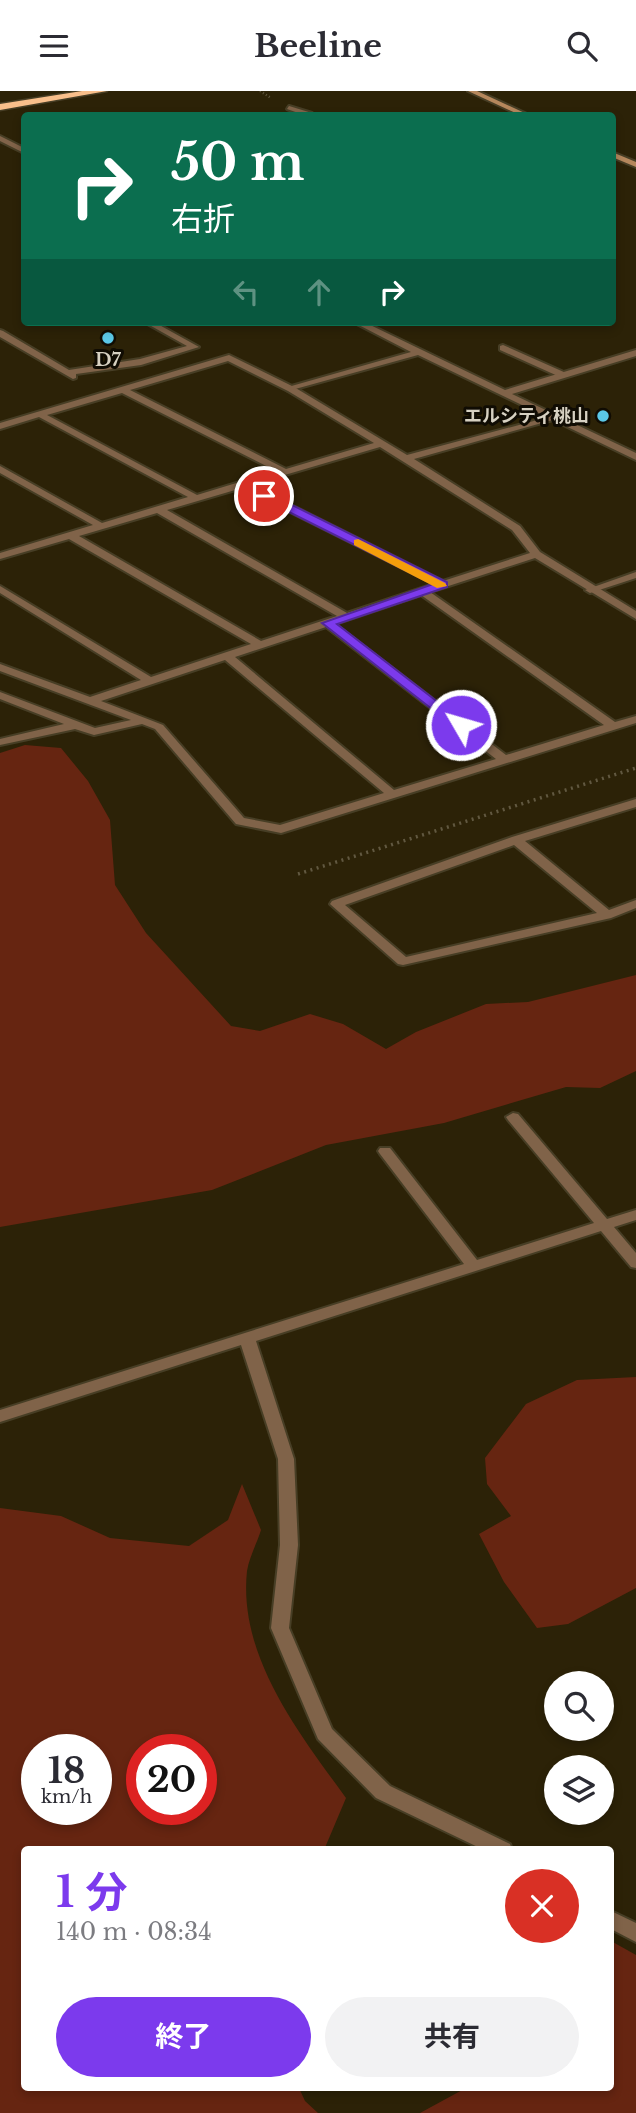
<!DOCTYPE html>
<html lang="ja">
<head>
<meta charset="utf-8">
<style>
  :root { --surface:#fff; --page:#f2f2f3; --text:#2b2b33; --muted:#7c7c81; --accent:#7c3aed }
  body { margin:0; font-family:"Libre Baskerville","Noto Sans JP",serif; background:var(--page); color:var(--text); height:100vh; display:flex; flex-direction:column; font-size:26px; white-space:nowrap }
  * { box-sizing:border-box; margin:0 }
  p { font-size:23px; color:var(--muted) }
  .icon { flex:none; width:38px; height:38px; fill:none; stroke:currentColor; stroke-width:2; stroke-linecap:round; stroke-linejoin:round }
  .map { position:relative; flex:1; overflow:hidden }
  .drawer { position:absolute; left:21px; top:1755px; width:593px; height:245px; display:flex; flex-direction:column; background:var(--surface); border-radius:7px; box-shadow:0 4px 10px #0003 }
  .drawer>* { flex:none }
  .banner { position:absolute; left:21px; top:21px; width:595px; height:214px; border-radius:7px; box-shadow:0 4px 10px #0003; background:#0b6e4f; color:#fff; overflow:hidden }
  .controls { position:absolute; left:544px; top:1580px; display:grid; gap:14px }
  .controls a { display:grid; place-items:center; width:70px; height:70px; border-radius:50%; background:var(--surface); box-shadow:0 4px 10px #0003; font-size:35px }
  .speed { position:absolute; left:21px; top:1643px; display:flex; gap:14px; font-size:35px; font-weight:700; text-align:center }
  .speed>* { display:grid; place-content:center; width:91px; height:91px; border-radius:50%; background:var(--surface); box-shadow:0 4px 10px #0003; line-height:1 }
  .speed small { font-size:18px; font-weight:400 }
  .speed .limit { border:10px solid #d22; background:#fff; color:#111 }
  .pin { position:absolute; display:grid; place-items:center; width:60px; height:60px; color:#fff; margin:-30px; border:4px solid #fff; border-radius:50%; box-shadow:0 2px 7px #0007 }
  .me { position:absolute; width:77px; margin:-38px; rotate:308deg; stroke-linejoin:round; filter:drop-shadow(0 0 5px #0008) }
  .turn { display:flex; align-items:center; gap:24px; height:147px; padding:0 35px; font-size:32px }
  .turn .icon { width:91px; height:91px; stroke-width:2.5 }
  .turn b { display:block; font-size:49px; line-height:60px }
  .lanes { display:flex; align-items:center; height:66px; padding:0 35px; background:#0003; justify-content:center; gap:35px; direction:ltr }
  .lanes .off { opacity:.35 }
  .round { display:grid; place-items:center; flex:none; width:74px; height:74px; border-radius:37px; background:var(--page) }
  .head { display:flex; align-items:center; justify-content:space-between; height:119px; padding:0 35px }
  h1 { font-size:42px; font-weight:700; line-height:52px; color:var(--accent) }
  .primary-button { display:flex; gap:14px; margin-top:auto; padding:14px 35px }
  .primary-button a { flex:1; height:80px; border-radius:42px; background:var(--accent); color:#fff; font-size:28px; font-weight:700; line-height:80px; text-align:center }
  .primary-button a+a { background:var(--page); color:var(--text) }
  header { display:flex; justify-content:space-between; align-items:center; height:91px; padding:0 35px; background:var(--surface); font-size:32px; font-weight:700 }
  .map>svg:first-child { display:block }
  .green { fill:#662511; fill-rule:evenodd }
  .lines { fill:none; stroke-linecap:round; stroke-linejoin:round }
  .lane-casing { stroke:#473e25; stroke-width:4 }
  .street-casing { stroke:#473e25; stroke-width:4 }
  .secondary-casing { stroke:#473e25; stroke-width:4 }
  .highway-casing { stroke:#473e25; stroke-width:3 }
  .path-far1 { stroke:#615840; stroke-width:2.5; stroke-dasharray:1 2.5; stroke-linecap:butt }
  .path { stroke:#615840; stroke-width:3.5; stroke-dasharray:2 4.5; stroke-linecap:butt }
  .lane { fill:#806349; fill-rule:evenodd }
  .street { fill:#806349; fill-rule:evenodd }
  .secondary { fill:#b5875c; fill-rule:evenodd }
  .highway { fill:#f9bf8b; fill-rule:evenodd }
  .route { fill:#7c3aed; stroke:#51269a; stroke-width:2 }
  .slow { fill:#f59e0b }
  .poi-dot { fill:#5bc8e7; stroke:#100c03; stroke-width:2.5 }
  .labels { text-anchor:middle; stroke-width:6; stroke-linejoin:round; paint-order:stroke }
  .far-poi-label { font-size:18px; font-weight:bold; fill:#d7d1c2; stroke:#100c03 }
</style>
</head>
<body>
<header><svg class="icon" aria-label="menu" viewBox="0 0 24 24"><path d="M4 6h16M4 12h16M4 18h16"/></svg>Beeline<svg class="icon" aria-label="search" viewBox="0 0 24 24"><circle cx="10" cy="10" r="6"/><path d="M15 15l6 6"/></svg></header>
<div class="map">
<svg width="636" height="2022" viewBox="0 0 636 2022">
  <rect width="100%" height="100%" fill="#2c2207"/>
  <g class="green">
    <path d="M 25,654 L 61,657 L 88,690 L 110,729 L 115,794 L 146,842 L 231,935 L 260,940 L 310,923 L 343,933 L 386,958 L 416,941 L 486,913 L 528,911 L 636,884 L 636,980 L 600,997 L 566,996 L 444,1032 L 326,1054 L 212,1099 L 0,1136 L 0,662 Z"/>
    <path d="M 636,1286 L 636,1497 L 568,1533 L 537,1537 L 504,1491 L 479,1443 L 511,1425 L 487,1393 L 485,1367 L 526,1313 L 577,1289 Z"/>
    <path d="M 242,1393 L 261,1439 C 257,1452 249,1467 247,1480 C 238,1565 299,1642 346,1707 L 324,1759 L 24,1759 L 24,1997 L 299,1997 L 305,2010 L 318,2022 L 0,2022 L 0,1417 L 61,1425 L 110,1447 L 189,1455 L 228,1429 ZM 96,1659 L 96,1718 L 37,1718 L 37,1659 ZM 201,1659 L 201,1718 L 142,1718 L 142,1659 Z"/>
    <path d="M 611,1850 L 636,1864 L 636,2022 L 420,2022 L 466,1997 L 611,1997 Z"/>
  </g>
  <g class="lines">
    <defs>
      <g id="lane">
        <path d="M 289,15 L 312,22 L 313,24 L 304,24 L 287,18 Z"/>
        <path d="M 144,231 L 154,231 L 199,256 L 141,274 L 76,283 L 76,287 L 73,288 L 0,246 L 0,239 L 3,240 L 69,279 L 140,268 L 187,255 Z"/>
        <path d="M 503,254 L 566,282 L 567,284 L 560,286 L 500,259 L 500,255 Z"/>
        <path d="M 229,264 L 294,296 L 407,364 L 556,324 L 556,328 L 414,368 L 520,435 L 540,461 L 636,520 L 636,528 L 535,467 L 430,501 L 615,631 L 636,625 L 636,632 L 281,742 L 236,733 L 155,638 L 142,633 L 94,644 L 75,638 L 0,654 L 0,648 L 64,633 L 0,608 L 0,601 L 95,637 L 131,629 L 0,580 L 0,573 L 90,606 L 141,589 L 0,502 L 0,495 L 151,586 L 251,553 L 69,448 L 0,468 L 0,462 L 93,434 L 0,382 L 0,375 L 102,432 L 188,406 L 39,326 L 0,338 L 0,332 ZM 228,270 L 288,300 L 374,352 L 286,378 L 130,299 ZM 122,302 L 276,380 L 197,404 L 47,324 ZM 380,356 L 512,439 L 530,462 L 443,490 L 251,394 ZM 242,397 L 434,493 L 347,522 L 167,419 ZM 157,422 L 337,525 L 261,550 L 79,445 ZM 421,504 L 604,634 L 506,664 L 335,533 ZM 326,536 L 496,668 L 394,699 L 235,566 ZM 225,569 L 384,702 L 280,734 L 244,727 L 163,634 L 101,610 Z"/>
      </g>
      <g id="street">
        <path d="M 0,45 L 24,57 L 24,62 L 0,50 Z"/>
        <path d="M 353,231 L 364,231 L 505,299 L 636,259 L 636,265 L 512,303 L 636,362 L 636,369 L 418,264 L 288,300 L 288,296 L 411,261 Z"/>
        <path d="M 636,481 L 636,487 L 590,502 L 585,499 Z"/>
        <path d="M 636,708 L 636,716 L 525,750 L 609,819 L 636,809 L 636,817 L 611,827 L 403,874 L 398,873 L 330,813 L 332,810 L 512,746 ZM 514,754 L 597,822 L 406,866 L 345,814 Z"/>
        <path d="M 513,1022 L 518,1023 L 607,1128 L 636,1119 L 636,1129 L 614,1136 L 636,1162 L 636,1177 L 631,1176 L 601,1140 L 256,1250 L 294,1368 L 298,1454 L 289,1537 L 332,1638 L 390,1695 L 510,1753 L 512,1759 L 484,1759 L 376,1707 L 318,1648 L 271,1537 L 280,1454 L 278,1368 L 241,1254 L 0,1331 L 0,1319 L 464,1173 L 380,1063 L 378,1060 L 380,1057 L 390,1057 L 477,1169 L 594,1132 L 508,1029 L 506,1026 Z"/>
        <path d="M 611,1820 L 636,1832 L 636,1851 L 611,1838 Z"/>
      </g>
      <g id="secondary">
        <path d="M 468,0 L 477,0 L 529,24 L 520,24 Z"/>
        <path d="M 612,61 L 636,71 L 636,76 L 612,66 Z"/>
      </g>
      <path id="highway" d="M 82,0 L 107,0 L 0,19 L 0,13 Z"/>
    </defs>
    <use href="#lane" class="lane-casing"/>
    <use href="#street" class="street-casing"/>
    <use href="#secondary" class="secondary-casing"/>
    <use href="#highway" class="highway-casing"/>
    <path class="path-far1" d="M 260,0 L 271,7"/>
    <path class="path" d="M 298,783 L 636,677"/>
    <use href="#lane" class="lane"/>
    <use href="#street" class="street"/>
    <use href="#secondary" class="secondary"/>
    <use href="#highway" class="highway"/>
  </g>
  <path class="route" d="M 261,402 L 268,402 L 447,491 L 447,496 L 337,533 L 465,632 L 465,637 L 456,637 L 322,532 L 433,493 L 261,407 Z"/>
  <path class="slow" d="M 358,448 L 445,492 L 447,495 L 437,497 L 354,454 L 354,449 Z"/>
  <g class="poi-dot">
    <circle cx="108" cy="247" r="7"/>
    <circle cx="603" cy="325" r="7"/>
  </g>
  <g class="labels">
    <g class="far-poi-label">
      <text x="108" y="275">D7</text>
      <text x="589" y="331" text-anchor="end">エルシティ桃山</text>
    </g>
  </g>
</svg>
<div class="controls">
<a><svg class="icon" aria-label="search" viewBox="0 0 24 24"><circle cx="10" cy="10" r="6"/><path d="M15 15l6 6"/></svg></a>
<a><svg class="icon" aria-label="layers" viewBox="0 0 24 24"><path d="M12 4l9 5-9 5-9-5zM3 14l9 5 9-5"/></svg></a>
</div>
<div class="speed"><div>18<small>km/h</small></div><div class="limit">20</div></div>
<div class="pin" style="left:264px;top:405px;background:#d93025"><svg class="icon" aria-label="arrive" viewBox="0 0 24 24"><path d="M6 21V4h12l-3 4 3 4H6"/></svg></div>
<svg class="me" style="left:461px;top:634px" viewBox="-20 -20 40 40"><circle r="17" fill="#7c3aed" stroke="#fff" stroke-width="3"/><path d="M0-11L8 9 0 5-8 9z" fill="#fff"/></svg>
<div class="banner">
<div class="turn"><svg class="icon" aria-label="right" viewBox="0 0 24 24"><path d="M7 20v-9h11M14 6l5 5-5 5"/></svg><div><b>50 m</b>右折</div></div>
<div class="lanes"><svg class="icon off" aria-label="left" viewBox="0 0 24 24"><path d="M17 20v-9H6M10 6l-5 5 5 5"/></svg><svg class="icon off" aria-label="ahead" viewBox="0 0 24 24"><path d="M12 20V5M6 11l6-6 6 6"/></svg><svg class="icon" aria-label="right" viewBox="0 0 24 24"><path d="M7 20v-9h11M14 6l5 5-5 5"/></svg></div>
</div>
<section class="drawer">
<div class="head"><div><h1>1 分</h1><p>140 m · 08:34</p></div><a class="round" style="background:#d93025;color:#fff"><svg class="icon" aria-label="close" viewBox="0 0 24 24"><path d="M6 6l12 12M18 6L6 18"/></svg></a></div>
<div class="primary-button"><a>終了</a><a>共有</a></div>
</section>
</div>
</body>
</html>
